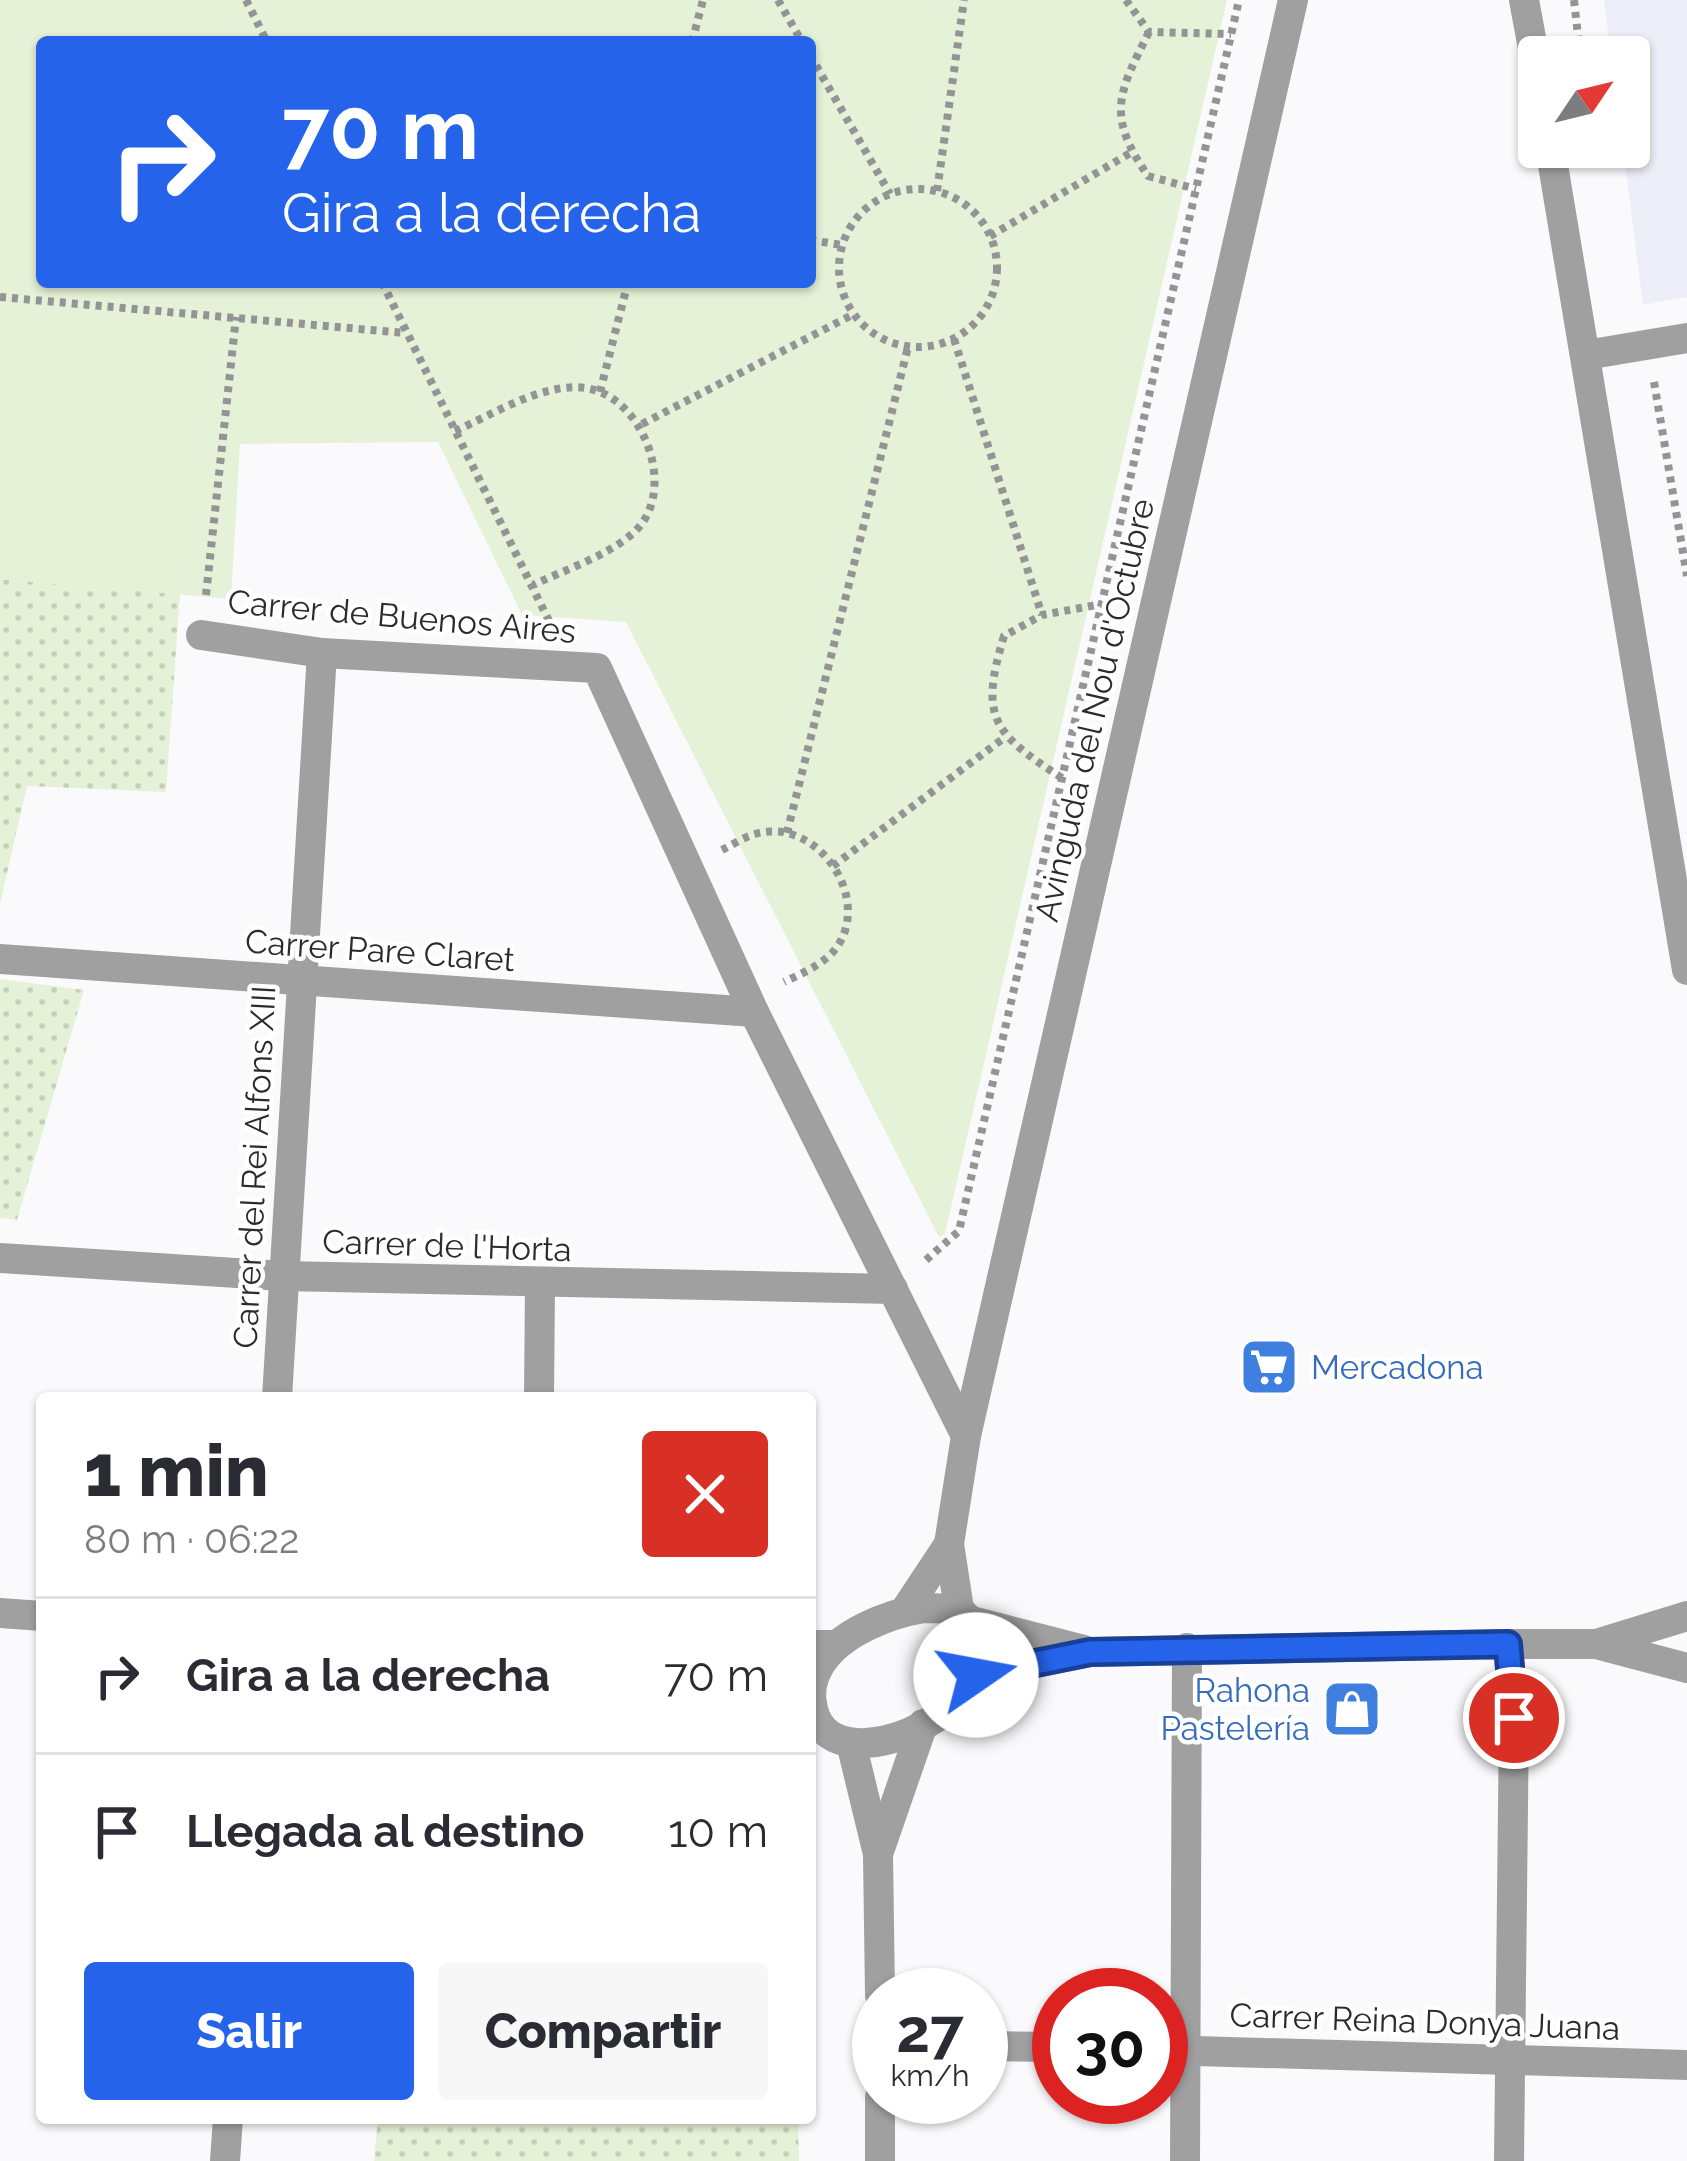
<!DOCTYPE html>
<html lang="es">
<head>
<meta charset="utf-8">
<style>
  :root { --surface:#fff; --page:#f7f7f7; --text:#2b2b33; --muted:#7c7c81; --line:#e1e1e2; --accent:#2563eb }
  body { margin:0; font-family:Raleway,sans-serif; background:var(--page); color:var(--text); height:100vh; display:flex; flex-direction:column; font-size:45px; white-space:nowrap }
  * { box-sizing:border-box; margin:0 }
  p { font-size:39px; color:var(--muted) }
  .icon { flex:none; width:66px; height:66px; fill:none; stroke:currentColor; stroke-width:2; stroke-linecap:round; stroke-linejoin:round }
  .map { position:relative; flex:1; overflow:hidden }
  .side { position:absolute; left:36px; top:1392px; width:780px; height:732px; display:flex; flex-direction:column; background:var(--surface); border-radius:12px; box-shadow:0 3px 9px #0004 }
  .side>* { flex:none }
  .hud { position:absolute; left:36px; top:36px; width:780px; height:252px; border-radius:12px; box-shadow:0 3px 9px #0004; background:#2563eb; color:#fff; overflow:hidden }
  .needle { width:78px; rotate:55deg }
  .buttons { position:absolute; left:1518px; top:36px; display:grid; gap:24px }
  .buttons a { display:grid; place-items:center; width:132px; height:132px; border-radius:12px; background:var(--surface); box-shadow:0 3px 9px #0004; font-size:60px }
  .speed { position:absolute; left:852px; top:1968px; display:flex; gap:24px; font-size:60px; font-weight:700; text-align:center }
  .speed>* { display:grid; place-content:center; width:156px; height:156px; border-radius:50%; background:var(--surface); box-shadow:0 3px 9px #0004; line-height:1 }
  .speed small { font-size:30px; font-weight:400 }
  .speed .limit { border:18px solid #d22; background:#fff; color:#111 }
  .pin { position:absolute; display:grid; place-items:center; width:102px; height:102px; color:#fff; margin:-51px; border:6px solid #fff; border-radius:50%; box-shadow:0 3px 12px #0007 }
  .me { position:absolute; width:132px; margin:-66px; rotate:78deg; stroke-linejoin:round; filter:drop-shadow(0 0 9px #0008) }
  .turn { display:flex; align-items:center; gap:42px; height:252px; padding:0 48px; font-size:54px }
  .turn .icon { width:156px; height:156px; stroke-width:2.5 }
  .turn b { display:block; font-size:84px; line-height:102px }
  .round { display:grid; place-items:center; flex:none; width:126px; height:126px; border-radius:12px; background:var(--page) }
  .summary { display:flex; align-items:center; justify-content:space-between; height:204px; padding:0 48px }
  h1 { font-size:72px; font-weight:800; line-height:90px }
  .button { display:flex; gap:24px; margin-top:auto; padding:24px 48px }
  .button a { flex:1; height:138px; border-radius:12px; background:var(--accent); color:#fff; font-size:48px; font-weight:800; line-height:138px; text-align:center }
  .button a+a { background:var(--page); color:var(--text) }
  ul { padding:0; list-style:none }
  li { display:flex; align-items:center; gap:36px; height:156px; padding:0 48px; border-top:3px solid var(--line) }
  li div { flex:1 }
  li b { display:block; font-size:45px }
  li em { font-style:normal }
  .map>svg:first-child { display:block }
  .built { fill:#edeef8 }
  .grass { fill:url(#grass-dots) }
  .green { fill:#e6f2d7; fill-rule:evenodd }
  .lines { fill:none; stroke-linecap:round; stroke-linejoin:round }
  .path { stroke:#949496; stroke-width:8; stroke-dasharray:6 6; stroke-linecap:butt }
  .minor { stroke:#a1a0a0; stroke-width:30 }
  .tertiary { stroke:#a1a0a0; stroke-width:30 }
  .route-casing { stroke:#184099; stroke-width:30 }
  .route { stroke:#2563eb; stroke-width:21 }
  .labels { text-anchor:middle; stroke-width:9; stroke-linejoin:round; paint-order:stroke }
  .street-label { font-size:33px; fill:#2b2b2c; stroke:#fff }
  .shop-label { font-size:33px; fill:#366cbe; stroke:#fff; text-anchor:start }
</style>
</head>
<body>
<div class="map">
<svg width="1687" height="2161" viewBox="0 0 1687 2161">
  <defs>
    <pattern id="grass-dots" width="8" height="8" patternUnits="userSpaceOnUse" patternTransform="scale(3)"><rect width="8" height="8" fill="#e6f2d7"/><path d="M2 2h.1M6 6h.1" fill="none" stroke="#c5d0b9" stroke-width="1.8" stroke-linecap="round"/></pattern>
  </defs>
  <rect width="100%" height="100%" fill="#fafafc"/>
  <path class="built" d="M 1604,0 L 1687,0 L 1687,297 L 1643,305 L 1623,147 L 1629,147 L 1629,57 L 1611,57 Z"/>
  <g class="grass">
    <path d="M 0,579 L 180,594 L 166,792 L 27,786 L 0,904 Z"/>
    <path d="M 0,979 L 84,990 L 17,1220 L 0,1218 Z"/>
    <path d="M 378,2118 L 798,2118 L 799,2161 L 374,2161 Z"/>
  </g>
  <path class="green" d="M 0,0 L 1227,0 L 945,1234 L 939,1237 L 626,622 L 522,615 L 438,442 L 240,444 L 231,599 L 0,579 ZM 42,42 L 810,42 L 810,282 L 42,282 Z"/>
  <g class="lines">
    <g class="path">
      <path d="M 246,0 L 267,42"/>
      <path d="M 778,0 L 802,42"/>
      <path d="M 1126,0 L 1149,32 L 1231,34"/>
      <path d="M 1574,0 L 1579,44"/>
      <path d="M 1149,32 C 1118,94 1106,115 1148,176 L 1196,189"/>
      <path d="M 692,42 L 703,0"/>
      <path d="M 810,55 L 890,194"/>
      <circle cx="918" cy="268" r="79"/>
      <path d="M 937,191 L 964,0"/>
      <path d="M 990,236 L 1132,152"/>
      <path d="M 810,240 L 842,245"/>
      <path d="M 382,282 L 551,625"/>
      <path d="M 0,297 L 405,333"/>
      <path d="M 954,339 L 1042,615"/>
      <path d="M 1654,382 L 1687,576"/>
      <path d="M 600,392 L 628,282"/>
      <path d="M 642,424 L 854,314"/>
      <path d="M 455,431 C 494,414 543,382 586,388 C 645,397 680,494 632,534 C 605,557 564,570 533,585"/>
      <path d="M 206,595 L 236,317"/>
      <path d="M 1062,778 C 993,733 979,718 1004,636 L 1042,615 L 1102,604"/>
      <path d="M 787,833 L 908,347"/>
      <path d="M 722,850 C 732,845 744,837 755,834 C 819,815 877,904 832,953 C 819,966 801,974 784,982"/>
      <path d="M 833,866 L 1004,738"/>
      <path d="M 926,1260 L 959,1231 L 1239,0"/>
    </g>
    <g class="minor">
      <path d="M 1586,355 L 1687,338"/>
      <path d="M 201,635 L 322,653 L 597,668 L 754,1012 L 966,1436"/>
      <path d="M 0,959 L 754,1012"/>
      <path d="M 0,1258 L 284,1276 L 893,1289"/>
      <path d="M 277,1398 L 322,653"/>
      <path d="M 539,1398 L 540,1284"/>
      <path d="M 0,1613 L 42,1616"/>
      <path d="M 972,1621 L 1084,1650"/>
      <path d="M 1508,1644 L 1514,1718 L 1509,2161"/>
      <path d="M 1596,1644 L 1687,1616"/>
      <path d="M 810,1645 L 834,1645"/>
      <path d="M 976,1675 L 1090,1652 L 1508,1644 L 1596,1644 L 1687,1668"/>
      <path d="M 981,2046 L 1059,2047"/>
      <path d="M 1161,2050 L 1687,2065"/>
      <path d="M 225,2161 L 228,2118"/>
      <path d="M 1185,2161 L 1187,1648"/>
    </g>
    <g class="tertiary">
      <path d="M 1524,0 L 1539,81"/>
      <path d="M 1550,147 L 1687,970"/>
      <path d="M 924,1608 L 959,1609 C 1046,1692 833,1799 813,1709 C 809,1694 812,1678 820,1665 C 839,1633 888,1614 924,1608 Z"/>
      <path d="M 959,1609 L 949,1544 L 966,1436 L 1293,0"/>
      <path d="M 904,1612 L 949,1544"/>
      <path d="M 852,1747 L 878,1854 L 880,1995"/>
      <path d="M 878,1854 L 923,1724"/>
      <path d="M 880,2161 L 880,2097"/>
    </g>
  </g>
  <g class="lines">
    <defs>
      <path id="route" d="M 976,1675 L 1090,1652 L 1508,1644 L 1514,1718"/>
    </defs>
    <use href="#route" class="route-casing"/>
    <use href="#route" class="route"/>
  </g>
  <defs>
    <symbol id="supermarket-square" viewBox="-11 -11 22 22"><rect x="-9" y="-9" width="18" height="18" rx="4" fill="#3f7fe0" stroke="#fff"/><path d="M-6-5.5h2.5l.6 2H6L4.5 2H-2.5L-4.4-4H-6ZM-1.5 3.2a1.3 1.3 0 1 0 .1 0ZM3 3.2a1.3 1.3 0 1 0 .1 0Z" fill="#fff"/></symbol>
    <symbol id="shop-square" viewBox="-11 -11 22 22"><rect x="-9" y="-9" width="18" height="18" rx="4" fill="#3f7fe0" stroke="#fff"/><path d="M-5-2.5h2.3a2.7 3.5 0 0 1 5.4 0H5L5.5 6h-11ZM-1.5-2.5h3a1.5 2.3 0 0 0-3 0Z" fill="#fff"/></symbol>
  </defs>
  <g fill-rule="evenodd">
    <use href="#supermarket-square" x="1236" y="1334" width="66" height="66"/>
    <use href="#shop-square" x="1319" y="1676" width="66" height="66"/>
  </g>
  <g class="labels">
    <g class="street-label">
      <text transform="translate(402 616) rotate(5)" y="12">Carrer de Buenos Aires</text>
      <text transform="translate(1094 710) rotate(-77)" y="12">Avinguda del Nou d'Octubre</text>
      <text transform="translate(380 950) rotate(4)" y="12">Carrer Pare Claret</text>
      <text transform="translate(254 1167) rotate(-87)" y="12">Carrer del Rei Alfons XIII</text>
      <text transform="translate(447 1245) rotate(2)" y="12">Carrer de l'Horta</text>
      <text transform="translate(1425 2021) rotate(2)" y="12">Carrer Reina Donya Juana</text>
    </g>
    <g class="shop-label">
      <text x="1311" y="1379">Mercadona</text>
      <text x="1310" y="1702" text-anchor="end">Rahona<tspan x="1310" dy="38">Pastelería</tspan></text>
    </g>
  </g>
</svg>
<div class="buttons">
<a><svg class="needle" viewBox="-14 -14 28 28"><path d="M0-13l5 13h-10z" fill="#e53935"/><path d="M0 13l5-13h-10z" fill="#7c7c81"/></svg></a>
</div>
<div class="speed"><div>27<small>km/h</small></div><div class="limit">30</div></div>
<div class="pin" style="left:1514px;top:1718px;background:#d93025"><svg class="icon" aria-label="arrive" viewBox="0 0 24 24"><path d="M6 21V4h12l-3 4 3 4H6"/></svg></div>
<svg class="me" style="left:976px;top:1675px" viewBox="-20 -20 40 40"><circle r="19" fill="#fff"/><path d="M0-13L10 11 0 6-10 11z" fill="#2563eb"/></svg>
<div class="hud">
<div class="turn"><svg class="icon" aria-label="right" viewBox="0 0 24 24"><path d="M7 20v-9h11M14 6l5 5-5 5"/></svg><div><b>70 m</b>Gira a la derecha</div></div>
</div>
<section class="side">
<div class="summary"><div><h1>1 min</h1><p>80 m · 06:22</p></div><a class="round" style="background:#d93025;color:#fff"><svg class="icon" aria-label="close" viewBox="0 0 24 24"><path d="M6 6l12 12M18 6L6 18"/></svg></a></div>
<ul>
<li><svg class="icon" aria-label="right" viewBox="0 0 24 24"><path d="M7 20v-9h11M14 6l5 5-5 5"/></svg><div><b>Gira a la derecha</b></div><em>70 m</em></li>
<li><svg class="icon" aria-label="arrive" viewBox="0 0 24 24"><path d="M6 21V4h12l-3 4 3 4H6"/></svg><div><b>Llegada al destino</b></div><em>10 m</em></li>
</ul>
<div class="button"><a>Salir</a><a>Compartir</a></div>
</section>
</div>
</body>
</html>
